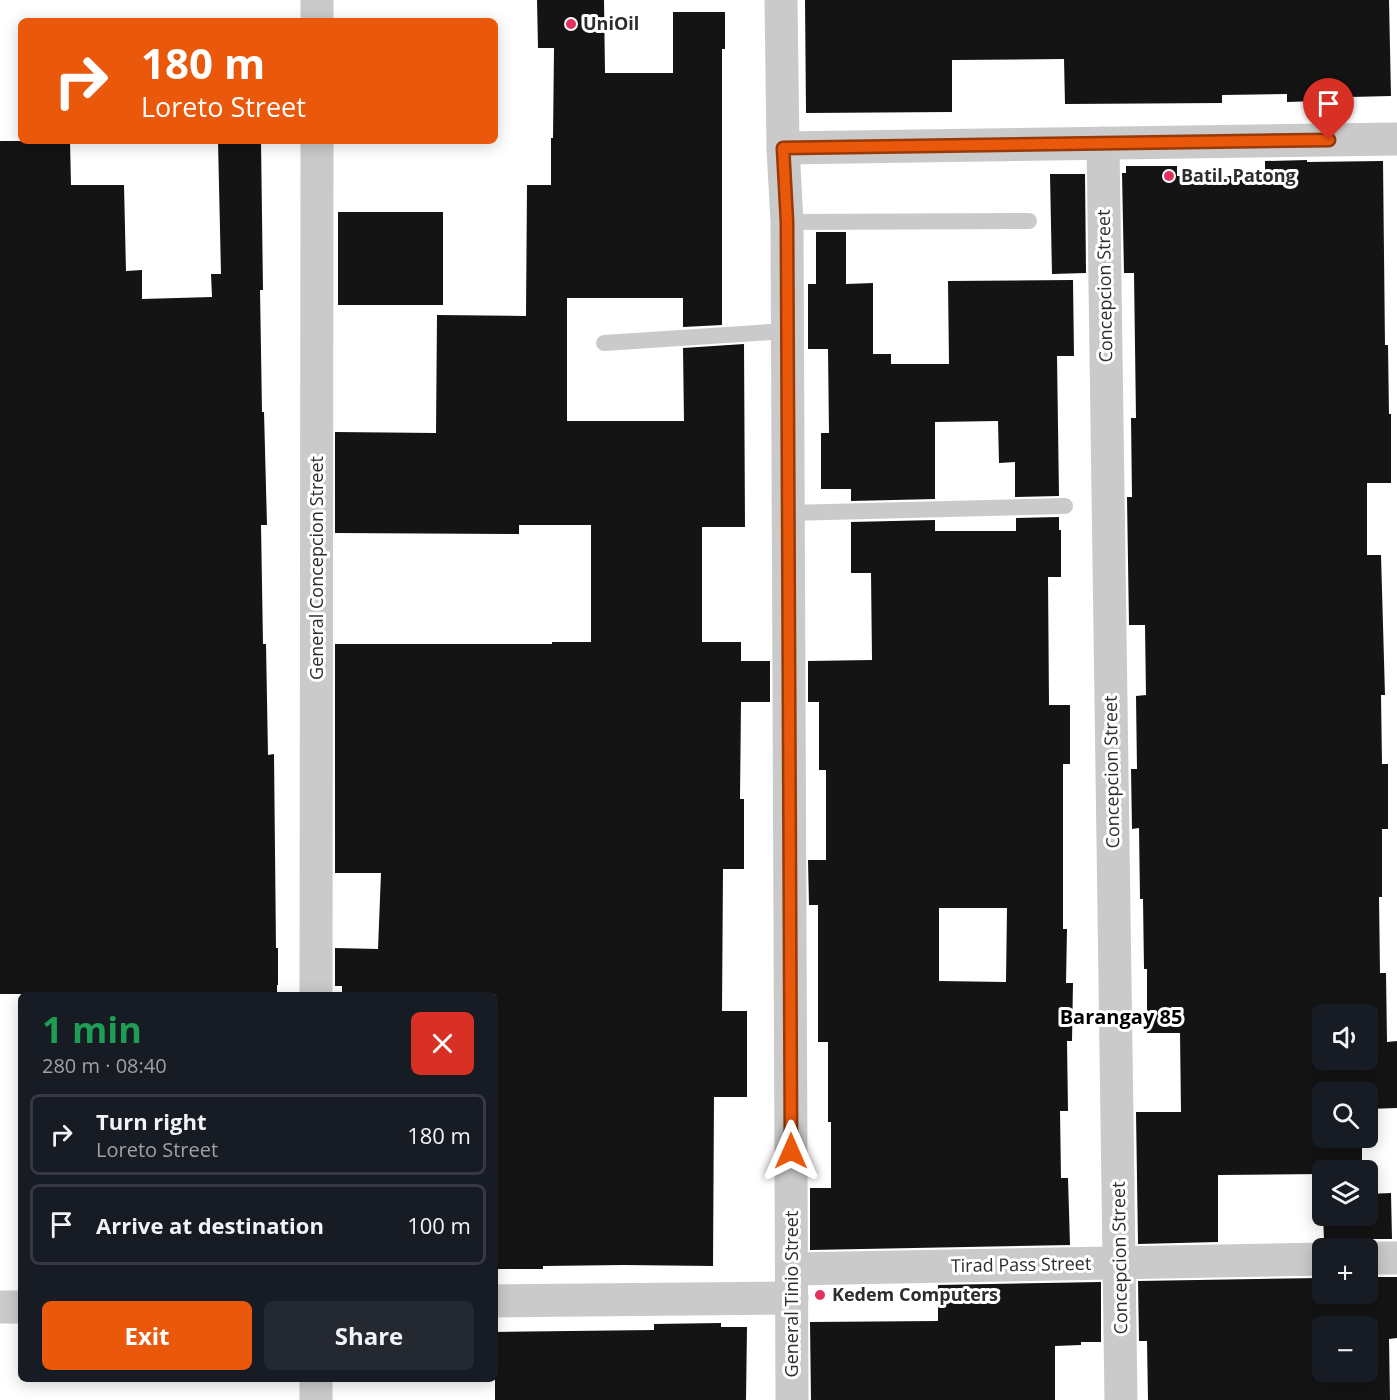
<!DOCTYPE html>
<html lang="en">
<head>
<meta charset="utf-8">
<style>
  :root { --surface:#171b24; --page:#242831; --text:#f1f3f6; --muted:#9ea1a6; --line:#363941; --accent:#ea580c }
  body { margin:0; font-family:"Open Sans",sans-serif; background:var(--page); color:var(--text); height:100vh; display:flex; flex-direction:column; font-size:22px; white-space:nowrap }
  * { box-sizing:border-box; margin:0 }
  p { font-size:20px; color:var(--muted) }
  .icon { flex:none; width:33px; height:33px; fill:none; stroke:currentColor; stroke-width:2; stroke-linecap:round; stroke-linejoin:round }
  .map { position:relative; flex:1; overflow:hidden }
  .drawer { position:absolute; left:18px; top:992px; width:480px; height:390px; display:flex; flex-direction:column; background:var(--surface); border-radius:9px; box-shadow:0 3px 15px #0003 }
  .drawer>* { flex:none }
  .guide { position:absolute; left:18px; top:18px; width:480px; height:126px; border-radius:9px; box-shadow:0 3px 15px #0003; background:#ea580c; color:#fff; overflow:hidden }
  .controls { position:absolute; left:1312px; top:1004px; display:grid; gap:12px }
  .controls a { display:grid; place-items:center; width:66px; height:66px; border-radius:9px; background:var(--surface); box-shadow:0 3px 15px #0003; font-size:30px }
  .pin { position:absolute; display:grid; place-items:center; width:51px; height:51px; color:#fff; margin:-62px -26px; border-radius:50% 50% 50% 0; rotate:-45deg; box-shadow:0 0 6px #0007 }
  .pin .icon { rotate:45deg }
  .me { position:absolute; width:66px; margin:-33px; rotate:0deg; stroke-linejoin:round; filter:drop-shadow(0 0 4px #0008) }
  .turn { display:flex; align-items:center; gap:21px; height:126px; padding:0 24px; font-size:27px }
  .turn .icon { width:78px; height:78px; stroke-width:2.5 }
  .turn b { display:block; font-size:42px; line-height:51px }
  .round { display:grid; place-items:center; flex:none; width:63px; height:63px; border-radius:9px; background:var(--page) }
  .head { display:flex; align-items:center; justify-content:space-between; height:102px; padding:0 24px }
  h1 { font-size:36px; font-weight:700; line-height:45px; color:#1e9e55 }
  .action { display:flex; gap:12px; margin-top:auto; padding:12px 24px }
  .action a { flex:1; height:69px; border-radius:9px; background:var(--accent); color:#fff; font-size:24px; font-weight:700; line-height:69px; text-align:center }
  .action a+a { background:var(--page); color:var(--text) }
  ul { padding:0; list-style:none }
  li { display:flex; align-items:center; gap:18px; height:81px; margin:0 12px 9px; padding:0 12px; border:3px solid var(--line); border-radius:9px }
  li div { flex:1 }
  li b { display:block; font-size:22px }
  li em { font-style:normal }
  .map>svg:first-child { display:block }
  .building { fill:#141414; fill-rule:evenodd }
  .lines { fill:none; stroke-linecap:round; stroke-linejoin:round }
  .service { stroke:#cacaca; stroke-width:16 }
  .minor { stroke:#cacaca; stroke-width:33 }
  .tertiary { stroke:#cacaca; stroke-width:33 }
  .route-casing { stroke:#983908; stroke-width:15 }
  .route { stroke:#ea580c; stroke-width:10 }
  .poi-dot { fill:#e2315f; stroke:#fff; stroke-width:2 }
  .labels { text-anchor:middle; stroke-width:6; stroke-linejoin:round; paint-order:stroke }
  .poi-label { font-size:18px; font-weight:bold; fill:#2d2d2d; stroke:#fff; text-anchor:start }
  .street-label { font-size:18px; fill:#2d2d2d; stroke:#fff }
  .neighbourhood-label { font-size:20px; font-weight:bold; fill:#000; stroke:#fff }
</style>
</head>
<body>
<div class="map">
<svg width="1397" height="1400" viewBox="0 0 1397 1400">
  <rect width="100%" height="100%" fill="#fff"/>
  <g class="building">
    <path d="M 537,0 L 604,0 L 605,73 L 673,73 L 673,12 L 725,12 L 725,49 L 722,49 L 722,325 L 683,327 L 683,298 L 567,298 L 567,421 L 684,421 L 683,348 L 744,344 L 745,527 L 702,527 L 702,642 L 741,642 L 741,661 L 770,661 L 770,702 L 741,702 L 740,799 L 744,799 L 744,869 L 723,869 L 722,1011 L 747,1011 L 747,1097 L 714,1097 L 713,1266 L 624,1265 L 543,1266 L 543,1269 L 495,1269 L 495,994 L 342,994 L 342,986 L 335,986 L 335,948 L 378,949 L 381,873 L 335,873 L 335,644 L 552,644 L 552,642 L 591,642 L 591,525 L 519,525 L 519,534 L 335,533 L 335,432 L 436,433 L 437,315 L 526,316 L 527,185 L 551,185 L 551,138 L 553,138 L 554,48 L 538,48 Z"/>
    <path d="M 805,0 L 1389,0 L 1391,96 L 1350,97 L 1350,100 L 1287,102 L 1287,94 L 1222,95 L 1222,103 L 1065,104 L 1064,59 L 952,60 L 952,112 L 806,113 Z"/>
    <path d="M 0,141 L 70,141 L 71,185 L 124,185 L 126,271 L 142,270 L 142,299 L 212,297 L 211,274 L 221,274 L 218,141 L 261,141 L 263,290 L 260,290 L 262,412 L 264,412 L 267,525 L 261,525 L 263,644 L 266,644 L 268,755 L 274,754 L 276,948 L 278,948 L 278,985 L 277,985 L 277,994 L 0,994 Z"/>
    <path d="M 1307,160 L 1307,162 L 1383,161 L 1385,345 L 1388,345 L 1389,414 L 1391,414 L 1391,483 L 1367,483 L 1367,555 L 1381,555 L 1385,695 L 1381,695 L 1382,764 L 1388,764 L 1388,829 L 1382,829 L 1382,897 L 1379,897 L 1380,973 L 1386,973 L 1387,1042 L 1397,1041 L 1397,1108 L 1368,1109 L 1368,1092 L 1323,1092 L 1323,1137 L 1362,1137 L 1362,1170 L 1323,1170 L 1323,1189 L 1323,1174 L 1218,1175 L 1218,1242 L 1138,1244 L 1136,1112 L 1181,1112 L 1180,1033 L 1147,1033 L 1147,969 L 1144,969 L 1143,899 L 1140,899 L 1139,828 L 1132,829 L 1131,769 L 1137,769 L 1136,696 L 1146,695 L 1145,625 L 1129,625 L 1127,497 L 1132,497 L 1131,418 L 1136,418 L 1134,273 L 1124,273 L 1122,173 L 1126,173 L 1126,166 L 1177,166 L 1177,176 L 1265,176 L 1265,161 ZM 1323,1014 L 1368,1014 L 1368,1059 L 1323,1059 Z"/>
    <path d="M 1050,174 L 1085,174 L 1086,273 L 1052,274 Z"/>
    <rect x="338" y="212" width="105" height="93"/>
    <path d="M 816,232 L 846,232 L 846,284 L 873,283 L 873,354 L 891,354 L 891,364 L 949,364 L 948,281 L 1073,280 L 1074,356 L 1057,356 L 1059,496 L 1015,497 L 1015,462 L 999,463 L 998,421 L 935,422 L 935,499 L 851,501 L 851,489 L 821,489 L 821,433 L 829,433 L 828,349 L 808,349 L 808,284 L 816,284 Z"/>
    <path d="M 1059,517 L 1059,530 L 1061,530 L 1061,577 L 1048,577 L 1049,705 L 1070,705 L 1070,764 L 1063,764 L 1063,929 L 1067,929 L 1066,983 L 1073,983 L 1072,1041 L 1067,1041 L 1068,1111 L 1060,1111 L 1061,1178 L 1068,1178 L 1070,1245 L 810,1250 L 810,1188 L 831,1188 L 831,1122 L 828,1122 L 828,1042 L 818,1042 L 818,905 L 809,905 L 808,860 L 826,860 L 826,770 L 819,770 L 819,702 L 808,702 L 808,661 L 872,660 L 871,573 L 851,573 L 851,522 L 935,520 L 935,531 L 1016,531 L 1016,518 ZM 939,908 L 1007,908 L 1006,982 L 939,981 Z"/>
    <path d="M 1391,1193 L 1392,1239 L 1367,1239 L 1359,1242 L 1352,1248 L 1338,1248 L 1332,1242 L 1324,1240 L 1323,1215 L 1368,1215 L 1368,1194 Z"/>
    <path d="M 1368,1277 L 1397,1277 L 1397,1338 L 1389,1339 L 1390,1400 L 1148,1400 L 1147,1341 L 1139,1341 L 1138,1281 L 1323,1278 L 1323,1293 L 1368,1293 ZM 1323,1326 L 1368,1326 L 1368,1371 L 1323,1371 Z"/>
    <path d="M 1101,1282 L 1101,1342 L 1081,1342 L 1081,1345 L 1055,1346 L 1055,1400 L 811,1400 L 810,1322 L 938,1321 L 938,1285 Z"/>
    <path d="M 721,1323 L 721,1327 L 747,1327 L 746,1400 L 495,1400 L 495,1332 L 654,1330 L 654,1324 Z"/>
  </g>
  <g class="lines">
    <g class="service">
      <path d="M 787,222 L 1029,221"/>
      <path d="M 604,343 L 787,331"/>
      <path d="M 788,513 L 1065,506"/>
    </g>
    <g class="minor">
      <path d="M 317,21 L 317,0"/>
      <path d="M 1103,143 L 1121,1400"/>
      <path d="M 783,148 L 1397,139"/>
      <path d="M 316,994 L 317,141"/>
      <path d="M 1368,1258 L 1397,1258"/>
      <path d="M 792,1269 L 1323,1259"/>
      <path d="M 495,1301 L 792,1298"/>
      <path d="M 0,1307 L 21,1307"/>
      <path d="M 316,1378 L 316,1400"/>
    </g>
    <path class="tertiary" d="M 781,0 L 783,148 L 787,222 L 792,1400"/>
  </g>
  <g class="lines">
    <defs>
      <path id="route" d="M 791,1151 L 787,222 L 783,148 L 1329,140"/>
    </defs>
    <use href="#route" class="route-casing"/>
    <use href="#route" class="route"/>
  </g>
  <g class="poi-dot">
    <circle cx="571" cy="24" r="6"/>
    <circle cx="1169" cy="176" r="6"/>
    <circle cx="820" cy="1295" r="6"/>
  </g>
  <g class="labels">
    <g class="poi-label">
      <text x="583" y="30">UniOil</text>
      <text x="1181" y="182">Batil. Patong</text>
      <text x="832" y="1301">Kedem Computers</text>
    </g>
    <g class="street-label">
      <text transform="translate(1105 286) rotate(-91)" y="6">Concepcion Street</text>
      <text transform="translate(317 568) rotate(-90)" y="6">General Concepcion Street</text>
      <text transform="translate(1112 772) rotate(-91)" y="6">Concepcion Street</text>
      <text transform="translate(1120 1258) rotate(-91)" y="6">Concepcion Street</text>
      <text transform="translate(1021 1265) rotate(-1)" y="6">Tirad Pass Street</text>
      <text transform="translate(792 1294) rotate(-90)" y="6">General Tinio Street</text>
    </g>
    <g class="neighbourhood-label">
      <text x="1121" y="1024">Barangay 85</text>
    </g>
  </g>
</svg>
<div class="controls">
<a><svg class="icon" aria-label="sound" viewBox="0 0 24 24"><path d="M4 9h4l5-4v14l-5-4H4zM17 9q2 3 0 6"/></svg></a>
<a><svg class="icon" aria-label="search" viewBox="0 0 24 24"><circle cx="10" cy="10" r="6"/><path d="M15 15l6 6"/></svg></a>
<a><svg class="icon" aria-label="layers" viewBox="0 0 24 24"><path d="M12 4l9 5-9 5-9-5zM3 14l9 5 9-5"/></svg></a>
<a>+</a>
<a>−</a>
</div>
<div class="pin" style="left:1329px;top:140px;background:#d93025"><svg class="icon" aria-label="arrive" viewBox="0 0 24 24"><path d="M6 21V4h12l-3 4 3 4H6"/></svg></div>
<svg class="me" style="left:791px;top:1151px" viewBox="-20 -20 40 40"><path d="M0-17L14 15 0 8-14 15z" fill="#ea580c" stroke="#fff" stroke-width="4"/></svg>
<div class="guide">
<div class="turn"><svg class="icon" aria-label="right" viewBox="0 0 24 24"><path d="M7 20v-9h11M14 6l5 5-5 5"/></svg><div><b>180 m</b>Loreto Street</div></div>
</div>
<section class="drawer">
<div class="head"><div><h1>1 min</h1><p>280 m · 08:40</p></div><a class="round" style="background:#d93025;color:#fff"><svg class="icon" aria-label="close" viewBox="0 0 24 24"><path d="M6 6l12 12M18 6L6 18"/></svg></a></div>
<ul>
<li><svg class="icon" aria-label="right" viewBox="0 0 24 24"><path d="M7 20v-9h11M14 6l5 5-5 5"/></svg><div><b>Turn right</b><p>Loreto Street</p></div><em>180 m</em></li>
<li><svg class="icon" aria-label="arrive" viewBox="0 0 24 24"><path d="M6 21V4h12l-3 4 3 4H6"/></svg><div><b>Arrive at destination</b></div><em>100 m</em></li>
</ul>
<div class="action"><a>Exit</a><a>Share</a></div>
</section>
</div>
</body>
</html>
